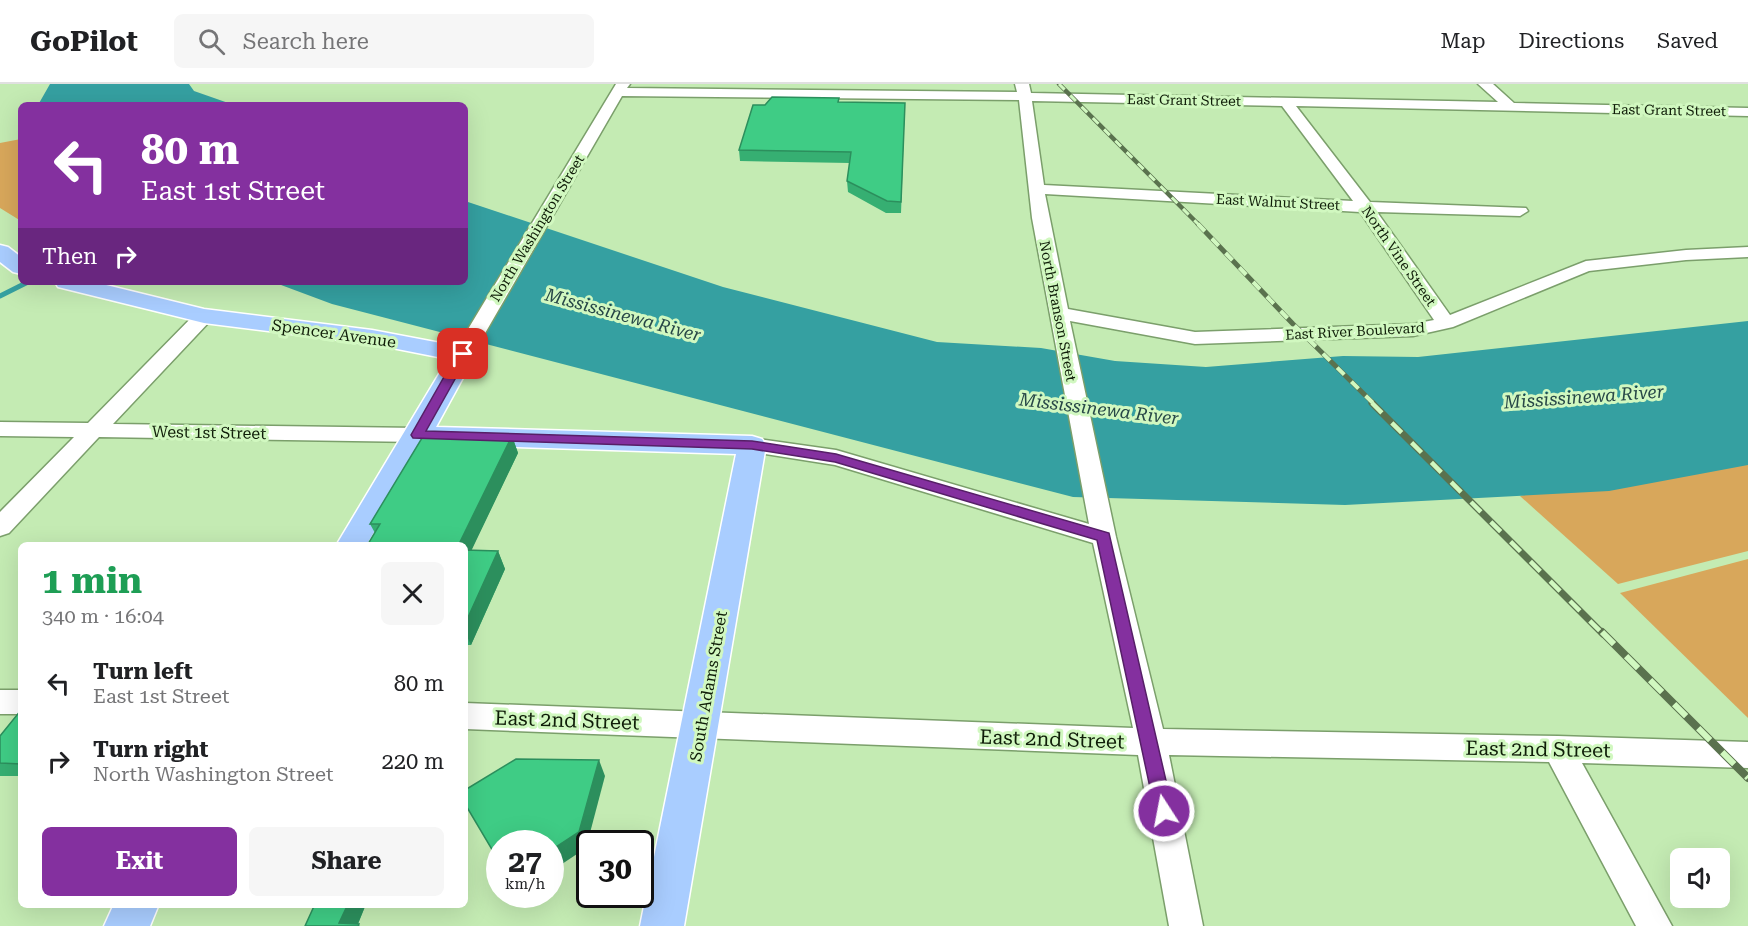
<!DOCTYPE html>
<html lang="en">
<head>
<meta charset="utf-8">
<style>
  :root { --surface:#fff; --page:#f6f6f6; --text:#202124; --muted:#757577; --line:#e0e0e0; --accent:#84309f }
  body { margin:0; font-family:"Roboto Serif",serif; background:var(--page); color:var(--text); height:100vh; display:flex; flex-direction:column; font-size:22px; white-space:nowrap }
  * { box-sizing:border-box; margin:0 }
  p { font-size:20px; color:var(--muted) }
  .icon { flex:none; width:33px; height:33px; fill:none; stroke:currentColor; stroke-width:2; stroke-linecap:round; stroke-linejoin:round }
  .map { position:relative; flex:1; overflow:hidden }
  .sheet { position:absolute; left:18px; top:458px; width:450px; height:366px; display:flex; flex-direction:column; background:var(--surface); border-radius:9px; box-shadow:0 6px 24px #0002 }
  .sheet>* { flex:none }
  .hud { position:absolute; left:18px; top:18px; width:450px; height:183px; border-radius:9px; box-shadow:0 6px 24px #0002; background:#84309f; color:#fff; overflow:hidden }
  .tools { position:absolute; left:1670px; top:764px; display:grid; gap:12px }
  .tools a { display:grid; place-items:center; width:60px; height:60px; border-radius:9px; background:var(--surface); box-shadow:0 6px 24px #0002; font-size:30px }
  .speed { position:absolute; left:486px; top:746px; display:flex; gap:12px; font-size:30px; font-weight:700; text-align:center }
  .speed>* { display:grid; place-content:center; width:78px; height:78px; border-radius:50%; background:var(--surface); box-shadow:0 6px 24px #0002; line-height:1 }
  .speed small { font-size:15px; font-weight:400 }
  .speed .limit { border:3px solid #111; border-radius:9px; background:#fff; color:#111 }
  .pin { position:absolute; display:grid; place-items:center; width:51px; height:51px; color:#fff; margin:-26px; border-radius:12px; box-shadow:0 3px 9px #0006 }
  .me { position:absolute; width:66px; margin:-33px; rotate:349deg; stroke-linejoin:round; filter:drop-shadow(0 0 4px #0008) }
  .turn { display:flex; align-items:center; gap:21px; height:126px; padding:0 24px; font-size:27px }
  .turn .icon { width:78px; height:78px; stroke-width:2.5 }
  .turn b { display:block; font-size:42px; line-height:51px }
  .then { display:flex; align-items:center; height:57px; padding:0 24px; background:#0003; gap:12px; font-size:22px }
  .round { display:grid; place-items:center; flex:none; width:63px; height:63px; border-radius:9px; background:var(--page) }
  .head { display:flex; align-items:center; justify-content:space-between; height:102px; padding:0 24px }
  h1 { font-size:36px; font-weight:700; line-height:45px; color:#1e9e55 }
  .primary-button { display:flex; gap:12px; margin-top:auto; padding:12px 24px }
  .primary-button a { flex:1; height:69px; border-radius:9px; background:var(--accent); color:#fff; font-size:24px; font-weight:700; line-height:69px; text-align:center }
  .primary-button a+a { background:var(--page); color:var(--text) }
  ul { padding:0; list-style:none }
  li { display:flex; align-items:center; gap:18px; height:78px; padding:0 24px }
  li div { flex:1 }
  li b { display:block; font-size:22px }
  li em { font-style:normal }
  header { display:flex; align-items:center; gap:36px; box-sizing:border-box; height:84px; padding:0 30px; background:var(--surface); border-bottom:2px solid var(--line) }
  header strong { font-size:28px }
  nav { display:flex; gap:33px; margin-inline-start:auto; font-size:21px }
  .search { width:420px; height:54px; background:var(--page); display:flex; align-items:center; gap:15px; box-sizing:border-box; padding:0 21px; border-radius:9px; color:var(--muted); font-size:22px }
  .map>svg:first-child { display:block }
  .green { fill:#d8a75b }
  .water { fill:#35a0a1 }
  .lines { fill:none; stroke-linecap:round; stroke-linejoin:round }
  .stream { stroke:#35a0a1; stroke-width:5 }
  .minor-casing { stroke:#7b9f6b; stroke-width:3 }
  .major-casing { stroke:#fff; stroke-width:3 }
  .minor { fill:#fff; fill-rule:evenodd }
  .major { fill:#a9cdff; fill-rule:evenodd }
  .rail-far3-casing { stroke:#5a724e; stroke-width:4.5 }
  .rail-far2-casing { stroke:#5a724e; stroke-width:5 }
  .rail-far1-casing { stroke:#5a724e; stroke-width:7 }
  .rail-casing { stroke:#5a724e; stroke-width:8 }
  .rail-far3 { stroke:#d1f8c0; stroke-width:3; stroke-dasharray:8; stroke-linecap:butt }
  .rail-far2 { stroke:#d1f8c0; stroke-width:4; stroke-dasharray:10; stroke-linecap:butt }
  .rail-far1 { stroke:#d1f8c0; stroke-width:4.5; stroke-dasharray:14; stroke-linecap:butt }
  .rail { stroke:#d1f8c0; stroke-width:6; stroke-dasharray:17; stroke-linecap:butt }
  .wall { fill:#36af72 }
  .shaded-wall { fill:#2c8f5d }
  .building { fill:#3fcc85; stroke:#2c8f5d; stroke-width:1.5 }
  .route { fill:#84309f; stroke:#561f67; stroke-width:1.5 }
  .labels { text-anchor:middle; stroke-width:6; stroke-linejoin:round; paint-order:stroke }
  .far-street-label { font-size:14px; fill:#0f1d08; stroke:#d1f8c0 }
  .street-label { font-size:16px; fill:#0f1d08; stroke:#d1f8c0 }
  .water-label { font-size:18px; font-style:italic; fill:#274747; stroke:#d1f8c0 }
  .near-street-label { font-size:20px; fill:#0f1d08; stroke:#d1f8c0 }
</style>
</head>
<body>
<header>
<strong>GoPilot</strong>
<div class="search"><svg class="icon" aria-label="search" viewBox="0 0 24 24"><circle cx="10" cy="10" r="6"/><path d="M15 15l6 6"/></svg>Search here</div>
<nav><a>Map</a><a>Directions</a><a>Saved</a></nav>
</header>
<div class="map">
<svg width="1748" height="842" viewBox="0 0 1748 842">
  <rect width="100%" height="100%" fill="#c4ebb3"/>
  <g class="green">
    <path d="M 21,55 L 21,137 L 0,124 L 0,59 Z"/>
    <path d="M 1748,359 L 1748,467 L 1618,500 L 1520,412 Z"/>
    <path d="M 1748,475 L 1748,634 L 1620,509 Z"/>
  </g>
  <g class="water">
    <path d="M 50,0 L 189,0 L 194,7 L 234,21 L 38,21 Z"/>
    <path d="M 465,117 L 723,203 L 937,258 L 1041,264 L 1115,277 L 1206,283 L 1343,272 L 1418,273 L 1748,237 L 1748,381 L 1609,407 L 1345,421 L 1073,413 L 332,220 L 273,198 L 465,198 Z"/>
  </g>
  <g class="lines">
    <path class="stream" d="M 0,212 L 28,198"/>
    <defs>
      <g id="minor">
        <path d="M 616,0 L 630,0 L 627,4 L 1017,8 L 1015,0 L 1029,0 L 1031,9 L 1498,18 L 1478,0 L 1493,0 L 1514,19 L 1748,24 L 1748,32 L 1296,22 L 1370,118 L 1526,124 L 1528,127 L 1520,132 L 1377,128 L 1450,231 L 1586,177 L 1686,166 L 1748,163 L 1748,173 L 1686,176 L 1589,187 L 1453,243 L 1413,252 L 1195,260 L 1070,237 L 1116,453 L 1163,645 L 1558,652 L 1748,658 L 1748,684 L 1582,679 L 1672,842 L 1636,842 L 1549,678 L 1169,671 L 1203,842 L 1169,842 L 1138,671 L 465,645 L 465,619 L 1133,644 L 1093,459 L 835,381 L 752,368 L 744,366 L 741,361 L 744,356 L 752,354 L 836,366 L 1089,440 L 1032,134 L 1019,16 L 622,12 L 473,270 L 470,274 L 456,274 L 453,270 ZM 1032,17 L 1282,22 L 1353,117 L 1044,101 ZM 1045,110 L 1360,128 L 1434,236 L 1413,240 L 1195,248 L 1068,225 Z"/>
        <path d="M 204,226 L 211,228 L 214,232 L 211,236 L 113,340 L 418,344 L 426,346 L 429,351 L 426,356 L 418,358 L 99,353 L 9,449 L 0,452 L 0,428 L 74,353 L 0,352 L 0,338 L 88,339 L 197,228 Z"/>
        <rect x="0" y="606" width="21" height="24"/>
      </g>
      <g id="major">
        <path d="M 0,161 L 8,163 L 21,173 L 21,190 L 13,188 L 0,178 Z"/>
        <path d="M 55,198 L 94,198 L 204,225 L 372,246 L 472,265 L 476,270 L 436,343 L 752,352 L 762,355 L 766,361 L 684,842 L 640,842 L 736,370 L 426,360 L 367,460 L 337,460 L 448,275 L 372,260 L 204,239 L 58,203 Z"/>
        <path d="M 114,820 L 159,820 L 150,842 L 104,842 Z"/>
      </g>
    </defs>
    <use href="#minor" class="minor-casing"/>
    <use href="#major" class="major-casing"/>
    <use href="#minor" class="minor"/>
    <use href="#major" class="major"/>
    <defs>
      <path id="rail-far3" d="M 1059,0 L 1199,141"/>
      <path id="rail-far2" d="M 1198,140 L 1293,240 L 1374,320"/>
      <path id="rail-far1" d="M 1372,319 L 1603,550"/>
      <path id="rail" d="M 1602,548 L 1748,694"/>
    </defs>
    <use href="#rail-far3" class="rail-far3-casing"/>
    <use href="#rail-far2" class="rail-far2-casing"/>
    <use href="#rail-far1" class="rail-far1-casing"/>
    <use href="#rail" class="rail-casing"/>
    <use href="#rail-far3" class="rail-far3"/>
    <use href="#rail-far2" class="rail-far2"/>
    <use href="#rail-far1" class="rail-far1"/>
    <use href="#rail" class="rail"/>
  </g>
  <g class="wall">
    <path d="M 839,14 L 839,18 L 905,19 L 901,129 L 886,129 L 848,108 L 847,97 L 850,79 L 740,77 L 739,66 L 765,21 Z"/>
    <path d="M 512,352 L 518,369 L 471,466 L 498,467 L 505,485 L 471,561 L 465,561 L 465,460 L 375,449 L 370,440 Z"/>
    <path d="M 21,626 L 21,692 L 0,692 L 0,652 Z"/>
    <path d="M 272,820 L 366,820 L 358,840 L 360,842 L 305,842 L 314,823 Z"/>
  </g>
  <g class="shaded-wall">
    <path d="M 512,352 L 518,369 L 465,480 L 465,460 L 459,460 Z"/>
    <path d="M 498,467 L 505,485 L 471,561 L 465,548 L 465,540 Z"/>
    <path d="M 599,676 L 605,692 L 586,764 L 550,788 L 550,767 Z"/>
    <path d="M 348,820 L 366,820 L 357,842 L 339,839 Z"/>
  </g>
  <g class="building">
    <path d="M 772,13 L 839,14 L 838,18 L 905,19 L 901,118 L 887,117 L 847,97 L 851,68 L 739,66 L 753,21 L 765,21 Z"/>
    <path d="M 425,349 L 512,352 L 459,460 L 368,460 L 380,440 L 370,440 Z"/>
    <path d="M 465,466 L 498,467 L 465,540 Z"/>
    <path d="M 21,626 L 21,680 L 0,679 L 0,652 Z"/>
    <path d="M 516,675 L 599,676 L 579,748 L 550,767 L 550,759 L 500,759 L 500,779 L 465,720 L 465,706 Z"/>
    <path d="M 315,820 L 348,820 L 339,839 L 359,840 L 358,842 L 305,842 Z"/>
  </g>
  <path class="route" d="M 463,267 L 469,270 L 426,347 L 752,357 L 836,370 L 1109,449 L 1173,727 L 1171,733 L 1164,736 L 1158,733 L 1155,727 L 1097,456 L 835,378 L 752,365 L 413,354 L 411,351 L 457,270 Z"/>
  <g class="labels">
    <g class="far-street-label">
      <text transform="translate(1184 16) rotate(1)" y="5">East Grant Street</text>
      <text transform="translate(1669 26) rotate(1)" y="5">East Grant Street</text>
      <text transform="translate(1278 118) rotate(3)" y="5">East Walnut Street</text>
      <text transform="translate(537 144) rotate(-59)" y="5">North Washington Street</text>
      <text transform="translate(1399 172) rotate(55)" y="5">North Vine Street</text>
      <text transform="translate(1058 227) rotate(79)" y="5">North Branson Street</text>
      <text transform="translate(1355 247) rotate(-3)" y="5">East River Boulevard</text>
    </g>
    <g class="street-label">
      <text transform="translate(334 249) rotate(8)" y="6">Spencer Avenue</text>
      <text transform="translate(209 348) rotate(1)" y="6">West 1st Street</text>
      <text transform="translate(708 602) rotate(-80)" y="6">South Adams Street</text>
    </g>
    <g class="water-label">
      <text transform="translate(623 231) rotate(15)" y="6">Mississinewa River</text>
      <text transform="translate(1584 313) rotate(-4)" y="6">Mississinewa River</text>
      <text transform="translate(1099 325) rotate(7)" y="6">Mississinewa River</text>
    </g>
    <g class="near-street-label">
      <text transform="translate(567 636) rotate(2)" y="7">East 2nd Street</text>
      <text transform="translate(1052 655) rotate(2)" y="7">East 2nd Street</text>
      <text transform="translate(1538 665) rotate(1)" y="7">East 2nd Street</text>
    </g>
  </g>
</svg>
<div class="tools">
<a><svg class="icon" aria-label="sound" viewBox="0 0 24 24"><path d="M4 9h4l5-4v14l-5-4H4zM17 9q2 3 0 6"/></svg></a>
</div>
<div class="speed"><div>27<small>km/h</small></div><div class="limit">30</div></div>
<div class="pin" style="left:463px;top:270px;background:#d93025"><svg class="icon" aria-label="arrive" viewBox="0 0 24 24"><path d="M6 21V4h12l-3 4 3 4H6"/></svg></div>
<svg class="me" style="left:1164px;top:727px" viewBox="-20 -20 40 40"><circle r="17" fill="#84309f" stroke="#fff" stroke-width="3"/><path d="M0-11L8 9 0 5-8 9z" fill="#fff"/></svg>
<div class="hud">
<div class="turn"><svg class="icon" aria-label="left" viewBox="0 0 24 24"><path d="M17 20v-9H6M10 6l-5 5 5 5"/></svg><div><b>80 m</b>East 1st Street</div></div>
<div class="then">Then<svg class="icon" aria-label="right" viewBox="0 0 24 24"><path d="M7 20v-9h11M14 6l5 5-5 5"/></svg></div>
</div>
<section class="sheet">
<div class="head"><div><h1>1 min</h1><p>340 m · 16:04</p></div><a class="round"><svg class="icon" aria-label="close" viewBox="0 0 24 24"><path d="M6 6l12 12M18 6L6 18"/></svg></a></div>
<ul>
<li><svg class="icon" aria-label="left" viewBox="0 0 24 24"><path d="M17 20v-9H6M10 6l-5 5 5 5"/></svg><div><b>Turn left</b><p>East 1st Street</p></div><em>80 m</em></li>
<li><svg class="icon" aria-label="right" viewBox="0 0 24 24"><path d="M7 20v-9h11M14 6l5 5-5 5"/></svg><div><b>Turn right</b><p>North Washington Street</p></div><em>220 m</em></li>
</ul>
<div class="primary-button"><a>Exit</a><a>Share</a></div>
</section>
</div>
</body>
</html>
